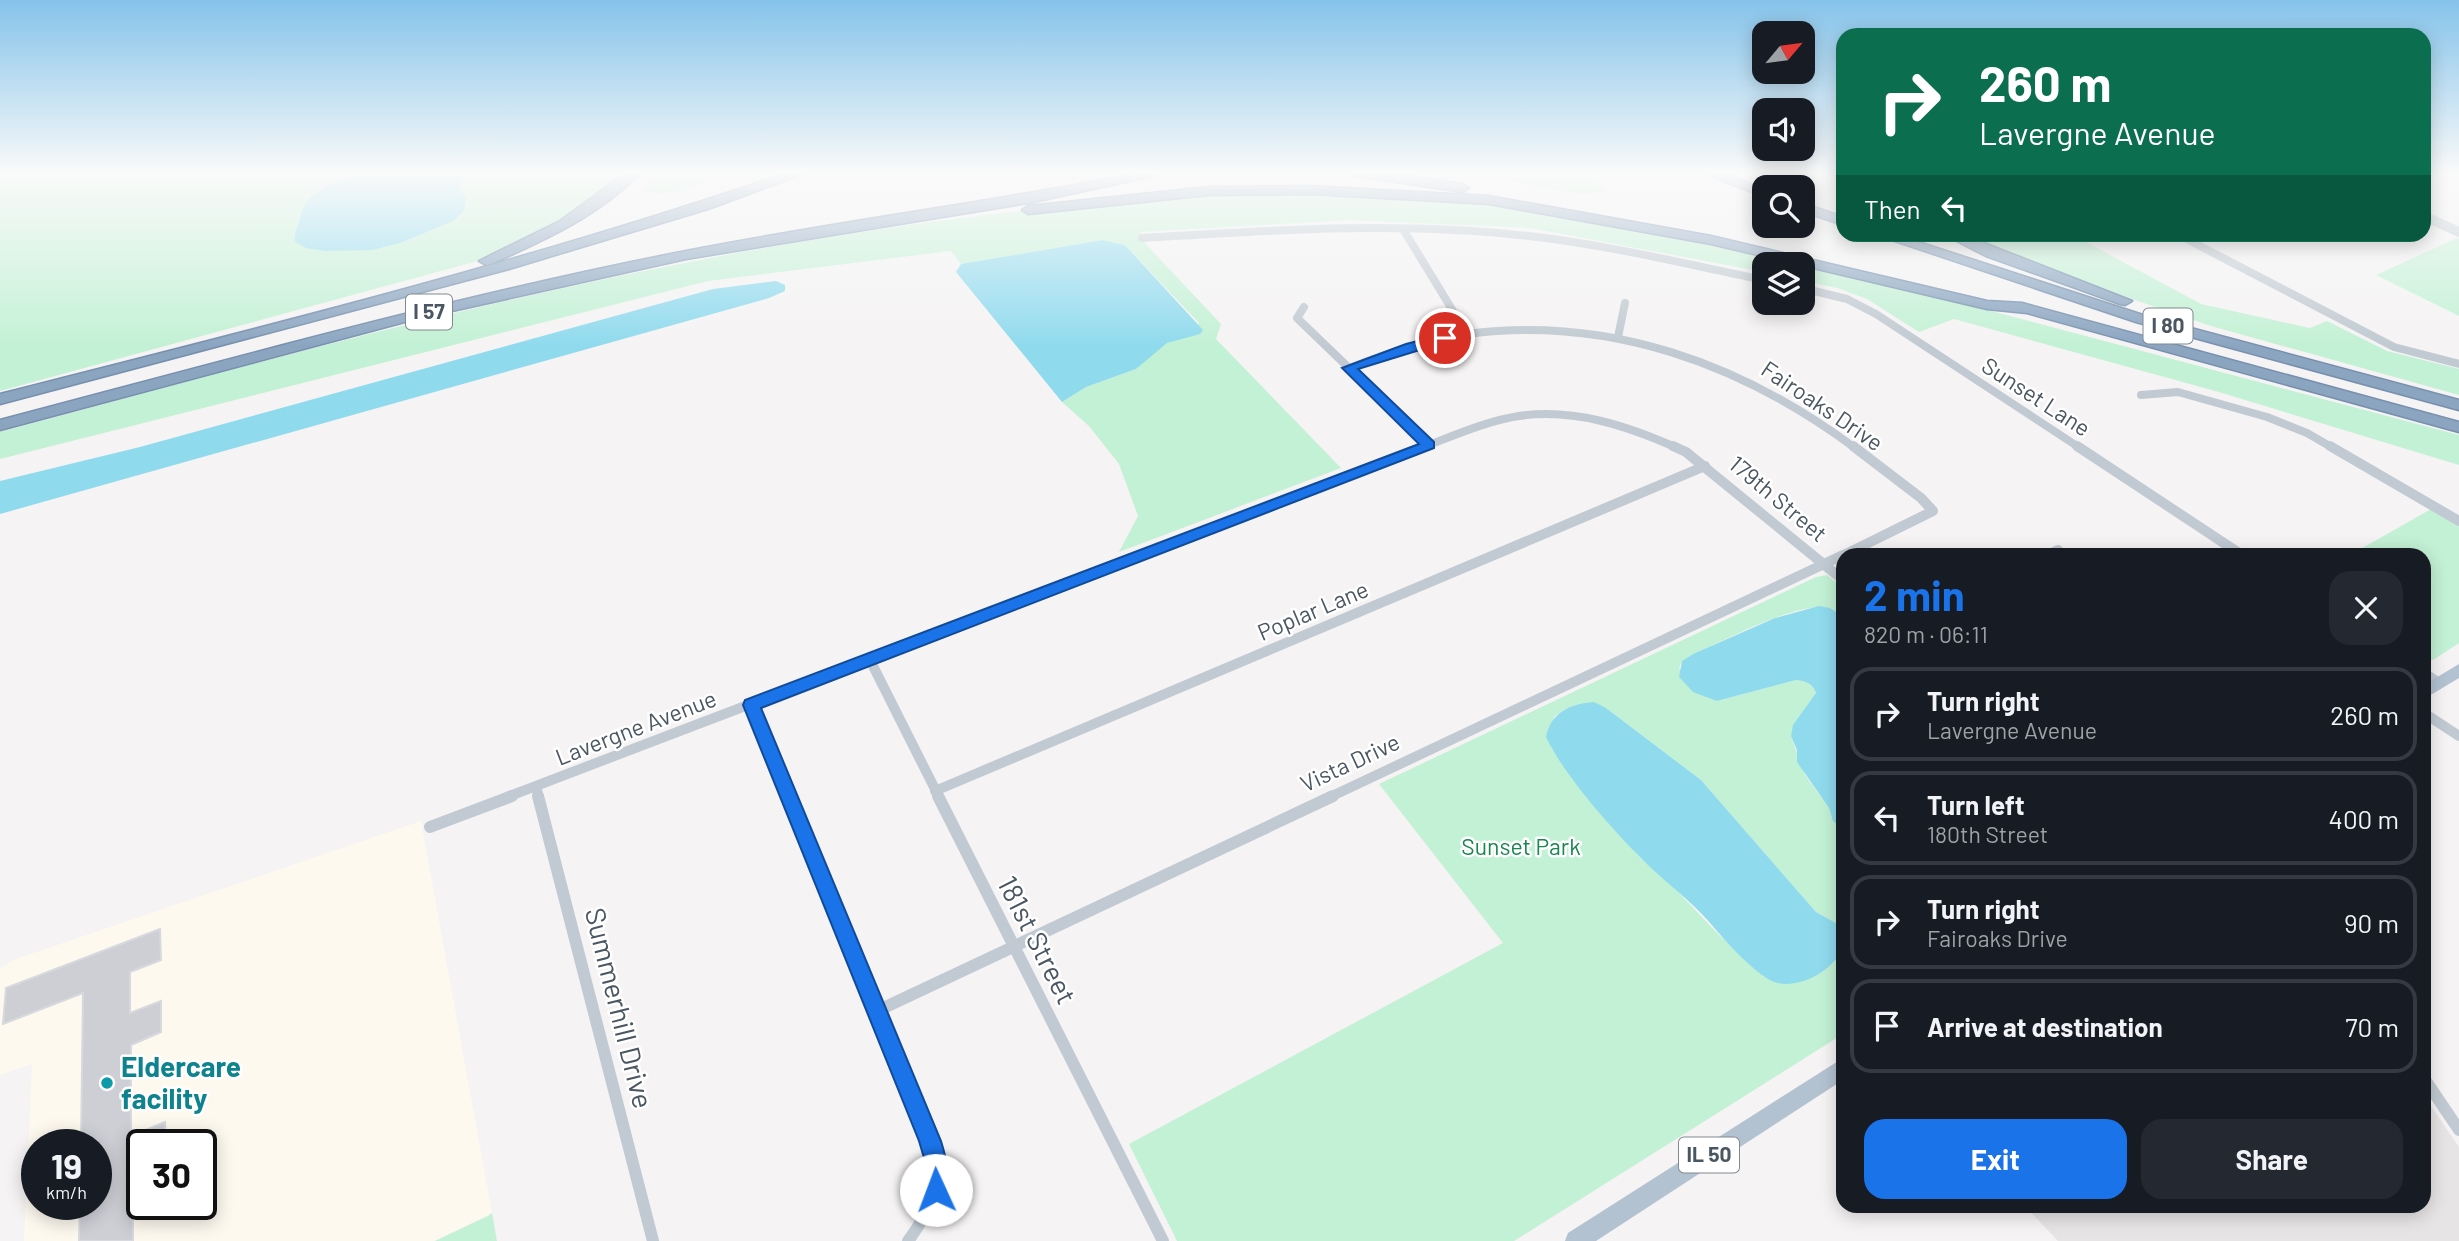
<!DOCTYPE html>
<html lang="en">
<head>
<meta charset="utf-8">
<style>
  :root { --surface:#171b24; --page:#242831; --text:#f1f3f6; --muted:#9ea1a6; --line:#363941; --accent:#1a73e8 }
  body { margin:0; font-family:Barlow,sans-serif; background:var(--page); color:var(--text); height:100vh; display:flex; flex-direction:column; font-size:26px; white-space:nowrap }
  * { box-sizing:border-box; margin:0 }
  p { font-size:23px; color:var(--muted) }
  .icon { flex:none; width:38px; height:38px; fill:none; stroke:currentColor; stroke-width:2; stroke-linecap:round; stroke-linejoin:round }
  .map { position:relative; flex:1; overflow:hidden }
  .drawer { position:absolute; left:1836px; top:548px; width:595px; height:665px; display:flex; flex-direction:column; background:var(--surface); border-radius:21px; box-shadow:0 4px 18px #0003 }
  .drawer>* { flex:none }
  .top-card { position:absolute; left:1836px; top:28px; width:595px; height:214px; border-radius:21px; box-shadow:0 4px 18px #0003; background:#0b6e4f; color:#fff; overflow:hidden }
  .needle { width:46px; rotate:61deg }
  .fabs { position:absolute; left:1752px; top:21px; display:grid; gap:14px }
  .fabs a { display:grid; place-items:center; width:63px; height:63px; border-radius:14px; background:var(--surface); box-shadow:0 4px 18px #0003; font-size:35px }
  .speed { position:absolute; left:21px; top:1129px; display:flex; gap:14px; font-size:35px; font-weight:700; text-align:center }
  .speed>* { display:grid; place-content:center; width:91px; height:91px; border-radius:50%; background:var(--surface); box-shadow:0 4px 18px #0003; line-height:1 }
  .speed small { font-size:18px; font-weight:400 }
  .speed .limit { border:4px solid #111; border-radius:10px; background:#fff; color:#111 }
  .pin { position:absolute; display:grid; place-items:center; width:60px; height:60px; color:#fff; margin:-30px; border:4px solid #fff; border-radius:50%; box-shadow:0 2px 7px #0007 }
  .me { position:absolute; width:77px; margin:-38px; rotate:358deg; stroke-linejoin:round; filter:drop-shadow(0 0 5px #0008) }
  .turn { display:flex; align-items:center; gap:24px; height:147px; padding:0 28px; font-size:32px }
  .turn .icon { width:91px; height:91px; stroke-width:2.5 }
  .turn b { display:block; font-size:49px; line-height:60px }
  .then { display:flex; align-items:center; height:66px; padding:0 28px; background:#0003; gap:14px; font-size:26px }
  .round { display:grid; place-items:center; flex:none; width:74px; height:74px; border-radius:21px; background:var(--page) }
  .summary { display:flex; align-items:center; justify-content:space-between; height:119px; padding:0 28px }
  h1 { font-size:42px; font-weight:700; line-height:52px; color:var(--accent) }
  .action { display:flex; gap:14px; margin-top:auto; padding:14px 28px }
  .action a { flex:1; height:80px; border-radius:21px; background:var(--accent); color:#fff; font-size:28px; font-weight:700; line-height:80px; text-align:center }
  .action a+a { background:var(--page); color:var(--text) }
  ul { padding:0; list-style:none }
  li { display:flex; align-items:center; gap:21px; height:94px; margin:0 14px 10px; padding:0 14px; border:4px solid var(--line); border-radius:21px }
  li div { flex:1 }
  li b { display:block; font-size:26px }
  li em { font-style:normal }
  .map>svg:first-child { display:block }
  .commercial { fill:#fdf9ef; fill-rule:evenodd }
  .education { fill:#e6e4e5 }
  .green { fill:#c3f1d5 }
  .water { fill:#90daee }
  .building { fill:#cdcfd5; stroke:#d7d9de; stroke-width:2 }
  .lines { fill:none; stroke-linecap:round; stroke-linejoin:round }
  .motorway-casing { stroke:#7690ad; stroke-width:3 }
  .minor-far2 { stroke:#c1cad2; stroke-width:8 }
  .minor-far1 { stroke:#c1cad2; stroke-width:10 }
  .minor { stroke:#c1cad2; stroke-width:12 }
  .tertiary { stroke:#c1cad2; stroke-width:10 }
  .primary { fill:#b3c2d1; fill-rule:evenodd }
  .motorway { fill:#8ba5c1; fill-rule:evenodd }
  .route { fill:#1a73e8; stroke:#114b97; stroke-width:2 }
  .culture-dot { fill:#0f9aa8; stroke:#fff; stroke-width:2.5 }
  .labels { text-anchor:middle; stroke-width:5; stroke-linejoin:round; paint-order:stroke }
  .shield { fill:#fff; stroke:#808990; stroke-width:2 }
  .shield-label { font-size:21px; font-weight:bold; fill:#4a5661 }
  .street-label { font-size:23px; fill:#4a5661; stroke:#fff }
  .park-label { font-size:23px; fill:#17864f; stroke:#fff }
  .near-street-label { font-size:28px; fill:#4a5661; stroke:#fff }
  .near-culture-label { font-size:28px; font-weight:bold; fill:#0d838f; stroke:#fff; text-anchor:start }
</style>
</head>
<body>
<div class="map">
<svg width="2459" height="1241" viewBox="0 0 2459 1241">
  <rect width="100%" height="100%" fill="#f5f3f3"/>
  <path class="commercial" d="M 421,821 L 492,1213 L 434,1241 L 24,1241 L 32,1064 L 0,1075 L 0,969 L 13,960 ZM 37,1144 L 96,1144 L 96,1204 L 37,1204 ZM 142,1144 L 201,1144 L 201,1204 L 142,1204 Z"/>
  <path class="education" d="M 2424,1096 L 2459,1147 L 2459,1241 L 2058,1241 L 2025,1206 L 2424,1206 Z"/>
  <g class="green">
    <path d="M 628,172 L 585,208 L 520,243 L 474,262 L 0,391 L 0,173 Z"/>
    <path d="M 657,172 L 731,172 C 704,184 671,199 641,191 Z"/>
    <path d="M 1568,173 L 1589,177 L 1606,191 L 1583,194 L 1451,172 Z"/>
    <path d="M 1320,192 C 1367,195 1415,197 1463,202 C 1575,214 1687,239 1797,264 L 1764,264 L 1764,272 L 1530,228 L 1349,220 L 1141,232 L 1143,241 L 1221,324 L 1216,339 L 1341,468 L 1119,552 L 1138,516 L 1119,464 L 1089,426 L 1062,402 L 1086,387 L 1136,369 L 1156,350 L 1199,323 L 1125,245 L 1102,240 L 961,264 L 951,251 L 708,281 L 0,459 L 0,432 C 161,389 322,344 484,306 C 758,242 1038,196 1320,192 Z"/>
    <path d="M 1960,235 L 2073,235 L 2201,304 L 2310,328 L 2327,321 L 2387,351 L 2459,369 L 2459,395 L 2211,326 L 2091,285 Z"/>
    <path d="M 2457,238 L 2459,239 L 2459,316 L 2376,275 Z"/>
    <path d="M 1803,265 L 1976,307 L 2459,435 L 2459,465 L 2219,392 L 1954,319 L 1919,332 L 1867,299 L 1837,288 L 1803,281 Z"/>
    <path d="M 2433,508 L 2459,524 L 2459,643 L 2433,660 L 2424,660 L 2424,555 L 2350,555 Z"/>
    <path d="M 1827,575 L 1843,588 L 1843,616 C 1839,614 1833,609 1829,608 C 1796,601 1725,641 1693,654 L 1682,661 L 1679,668 L 1717,701 L 1796,680 C 1805,681 1813,683 1816,693 L 1791,736 L 1805,775 L 1829,808 L 1834,821 L 1843,830 L 1843,920 L 1836,923 L 1816,912 L 1701,780 L 1606,708 C 1588,700 1569,704 1554,717 L 1551,747 L 1585,793 L 1642,859 L 1666,879 L 1718,934 L 1770,980 C 1805,979 1826,981 1843,945 L 1843,1034 L 1514,1241 L 1177,1241 L 1129,1144 L 1503,943 L 1379,784 L 1816,577 Z"/>
    <path d="M 492,1213 L 497,1241 L 435,1241 L 488,1216 Z"/>
  </g>
  <g class="water">
    <path d="M 372,172 L 465,172 L 459,187 L 465,197 L 465,209 L 453,221 L 400,243 L 372,250 L 325,251 L 306,248 L 295,242 C 294,233 297,230 299,222 C 301,216 301,211 304,206 C 316,185 350,177 372,172 Z"/>
    <path d="M 1102,240 L 1125,245 L 1203,330 L 1200,334 L 1167,343 L 1136,369 L 1086,387 L 1062,402 L 956,272 L 961,264 Z"/>
    <path d="M 776,281 L 785,285 L 785,291 L 769,298 L 0,514 L 0,481 L 140,447 L 713,289 Z"/>
    <path d="M 1819,606 L 1830,608 L 1843,616 L 1843,830 L 1833,821 L 1829,808 L 1797,762 L 1797,750 L 1791,736 L 1793,725 L 1816,693 C 1813,683 1805,681 1796,680 L 1717,701 L 1693,692 L 1679,677 L 1682,661 L 1693,654 L 1775,618 Z"/>
    <path d="M 1594,702 L 1606,708 L 1701,780 L 1816,912 L 1836,923 L 1843,920 C 1843,927 1845,939 1843,946 C 1835,972 1792,994 1768,979 C 1749,967 1725,941 1711,924 C 1690,899 1663,881 1641,858 C 1611,828 1564,775 1546,737 C 1551,712 1570,704 1594,702 Z"/>
  </g>
  <path class="building" d="M 160,929 L 161,960 L 130,972 L 130,1013 L 161,1001 L 161,1032 L 131,1045 L 131,1136 L 165,1122 L 166,1144 L 142,1144 L 142,1204 L 133,1208 L 133,1241 L 79,1241 L 80,1204 L 96,1204 L 96,1144 L 81,1144 L 83,993 L 3,1024 L 6,988 Z"/>
  <g class="lines">
    <defs>
      <g id="motorway">
        <path d="M 627,172 L 641,172 C 601,215 543,241 491,264 L 486,265 L 479,261 L 560,221 Z"/>
        <path d="M 789,172 L 808,172 L 708,209 L 509,269 L 0,404 L 0,394 C 265,327 530,261 789,172 Z"/>
        <path d="M 1145,172 L 1172,172 L 1034,202 L 686,259 L 416,319 L 0,430 L 0,420 C 228,360 455,296 686,251 C 839,221 993,202 1145,172 Z"/>
        <path d="M 1350,172 L 1384,172 L 1463,184 L 1469,188 L 1463,192 L 1356,176 Z"/>
        <path d="M 1702,172 L 1720,172 L 1764,189 L 1764,197 Z"/>
        <path d="M 1311,186 L 1489,196 L 1711,236 L 1987,301 L 2022,303 L 2459,422 L 2459,432 L 2027,313 L 1987,309 L 1711,244 L 1489,204 L 1311,194 L 1209,195 L 1028,214 L 1022,210 L 1028,206 L 1209,187 Z"/>
        <path d="M 1802,203 L 1843,217 L 1843,225 L 1802,211 Z"/>
        <path d="M 1874,234 L 1894,234 L 2146,316 L 2459,400 L 2459,410 L 2136,322 Z"/>
        <path d="M 1943,234 L 1961,234 L 2132,301 L 2125,305 L 2120,304 L 1986,256 Z"/>
      </g>
    </defs>
    <use href="#motorway" class="motorway-casing"/>
    <g class="minor-far2">
      <path d="M 1403,229 L 1467,334"/>
      <path d="M 2177,234 L 2394,347 L 2459,364"/>
      <path d="M 1142,238 C 1271,230 1400,221 1529,236 C 1608,245 1686,264 1764,280"/>
      <path d="M 1802,288 L 1847,299 L 1876,314 L 2080,448"/>
      <path d="M 1304,307 L 1297,318 L 1429,445"/>
      <path d="M 1618,337 L 1625,303"/>
      <path d="M 1349,368 C 1387,354 1426,339 1467,334 C 1609,315 1742,364 1855,448"/>
      <path d="M 2141,395 L 2178,392 L 2267,417 L 2307,433 L 2333,448"/>
      <path d="M 1421,448 C 1453,436 1486,421 1519,416 C 1574,408 1628,426 1677,448"/>
    </g>
    <g class="minor-far1">
      <path d="M 1673,446 L 1686,452 L 1843,580"/>
      <path d="M 2077,446 L 2242,555"/>
      <path d="M 2330,446 L 2459,521"/>
      <path d="M 1844,555 L 1933,511 L 1921,498 L 1853,446"/>
      <path d="M 2048,555 L 2058,550"/>
      <path d="M 870,660 L 939,797"/>
      <path d="M 2424,673 L 2439,683"/>
      <path d="M 751,705 L 789,797"/>
      <path d="M 2424,713 L 2459,736"/>
      <path d="M 536,787 L 539,797"/>
      <path d="M 935,791 L 1705,466"/>
      <path d="M 507,797 L 1426,446"/>
      <path d="M 1330,797 L 1843,555"/>
    </g>
    <g class="minor">
      <path d="M 538,796 L 653,1241"/>
      <path d="M 788,796 L 935,1155 C 940,1189 928,1214 908,1241"/>
      <path d="M 938,796 L 1163,1241"/>
      <path d="M 430,827 L 512,796"/>
      <path d="M 877,1011 L 1333,796"/>
      <path d="M 2424,1078 L 2459,1130"/>
    </g>
    <path class="tertiary" d="M 2424,216 L 2459,232"/>
    <g class="primary">
      <path d="M 2459,664 L 2459,678 L 2424,699 L 2424,685 Z"/>
      <path d="M 1843,1058 L 1843,1080 L 1596,1241 L 1565,1241 L 1568,1233 Z"/>
    </g>
    <use href="#motorway" class="motorway"/>
  </g>
  <linearGradient id="sky" x2="0" y2="1"><stop stop-color="#85c3ea"/><stop offset="0.5" stop-color="#fafafa"/><stop offset="1" stop-color="#fafafa" stop-opacity="0"/></linearGradient>
  <rect width="2459" height="346" fill="url(#sky)"/>
  <path class="route" d="M 1445,334 L 1449,335 L 1449,341 L 1358,369 L 1434,442 L 1434,448 L 761,708 L 941,1141 C 947,1161 952,1178 944,1198 L 936,1201 L 928,1198 L 925,1190 L 927,1168 L 919,1141 L 743,705 L 745,700 L 1419,444 L 1342,368 L 1406,344 Z"/>
  <circle class="culture-dot" cx="107" cy="1083" r="7"/>
  <g class="labels">
    <g class="shield">
      <rect x="406" y="294.5" width="46" height="35" rx="5"/>
      <rect x="2143.5" y="308.5" width="49" height="35" rx="5"/>
      <rect x="1679" y="1137.5" width="60" height="35" rx="5"/>
    </g>
    <g class="shield-label">
      <text x="429" y="319">I 57</text>
      <text x="2168" y="333">I 80</text>
      <text x="1709" y="1162">IL 50</text>
    </g>
    <g class="street-label">
      <text transform="translate(2036 397) rotate(33)" y="8">Sunset Lane</text>
      <text transform="translate(1822 406) rotate(34)" y="8">Fairoaks Drive</text>
      <text transform="translate(1778 499) rotate(40)" y="8">179th Street</text>
      <text transform="translate(1313 611) rotate(-23)" y="8">Poplar Lane</text>
      <text transform="translate(636 728) rotate(-21)" y="8">Lavergne Avenue</text>
      <text transform="translate(1350 763) rotate(-25)" y="8">Vista Drive</text>
    </g>
    <g class="park-label">
      <text x="1521" y="855">Sunset Park</text>
    </g>
    <g class="near-street-label">
      <text transform="translate(1037 940) rotate(63)" y="10">181st Street</text>
      <text transform="translate(619 1008) rotate(76)" y="10">Summerhill Drive</text>
    </g>
    <g class="near-culture-label">
      <text x="121" y="1077">Eldercare<tspan x="121" dy="32">facility</tspan></text>
    </g>
  </g>
</svg>
<div class="fabs">
<a><svg class="needle" viewBox="-14 -14 28 28"><path d="M0-13l5 13h-10z" fill="#e53935"/><path d="M0 13l5-13h-10z" fill="#9ea1a6"/></svg></a>
<a><svg class="icon" aria-label="sound" viewBox="0 0 24 24"><path d="M4 9h4l5-4v14l-5-4H4zM17 9q2 3 0 6"/></svg></a>
<a><svg class="icon" aria-label="search" viewBox="0 0 24 24"><circle cx="10" cy="10" r="6"/><path d="M15 15l6 6"/></svg></a>
<a><svg class="icon" aria-label="layers" viewBox="0 0 24 24"><path d="M12 4l9 5-9 5-9-5zM3 14l9 5 9-5"/></svg></a>
</div>
<div class="speed"><div>19<small>km/h</small></div><div class="limit">30</div></div>
<div class="pin" style="left:1445px;top:338px;background:#d93025"><svg class="icon" aria-label="arrive" viewBox="0 0 24 24"><path d="M6 21V4h12l-3 4 3 4H6"/></svg></div>
<svg class="me" style="left:936px;top:1190px" viewBox="-20 -20 40 40"><circle r="19" fill="#fff"/><path d="M0-13L10 11 0 6-10 11z" fill="#1a73e8"/></svg>
<div class="top-card">
<div class="turn"><svg class="icon" aria-label="right" viewBox="0 0 24 24"><path d="M7 20v-9h11M14 6l5 5-5 5"/></svg><div><b>260 m</b>Lavergne Avenue</div></div>
<div class="then">Then<svg class="icon" aria-label="left" viewBox="0 0 24 24"><path d="M17 20v-9H6M10 6l-5 5 5 5"/></svg></div>
</div>
<section class="drawer">
<div class="summary"><div><h1>2 min</h1><p>820 m · 06:11</p></div><a class="round"><svg class="icon" aria-label="close" viewBox="0 0 24 24"><path d="M6 6l12 12M18 6L6 18"/></svg></a></div>
<ul>
<li><svg class="icon" aria-label="right" viewBox="0 0 24 24"><path d="M7 20v-9h11M14 6l5 5-5 5"/></svg><div><b>Turn right</b><p>Lavergne Avenue</p></div><em>260 m</em></li>
<li><svg class="icon" aria-label="left" viewBox="0 0 24 24"><path d="M17 20v-9H6M10 6l-5 5 5 5"/></svg><div><b>Turn left</b><p>180th Street</p></div><em>400 m</em></li>
<li><svg class="icon" aria-label="right" viewBox="0 0 24 24"><path d="M7 20v-9h11M14 6l5 5-5 5"/></svg><div><b>Turn right</b><p>Fairoaks Drive</p></div><em>90 m</em></li>
<li><svg class="icon" aria-label="arrive" viewBox="0 0 24 24"><path d="M6 21V4h12l-3 4 3 4H6"/></svg><div><b>Arrive at destination</b></div><em>70 m</em></li>
</ul>
<div class="action"><a>Exit</a><a>Share</a></div>
</section>
</div>
</body>
</html>
